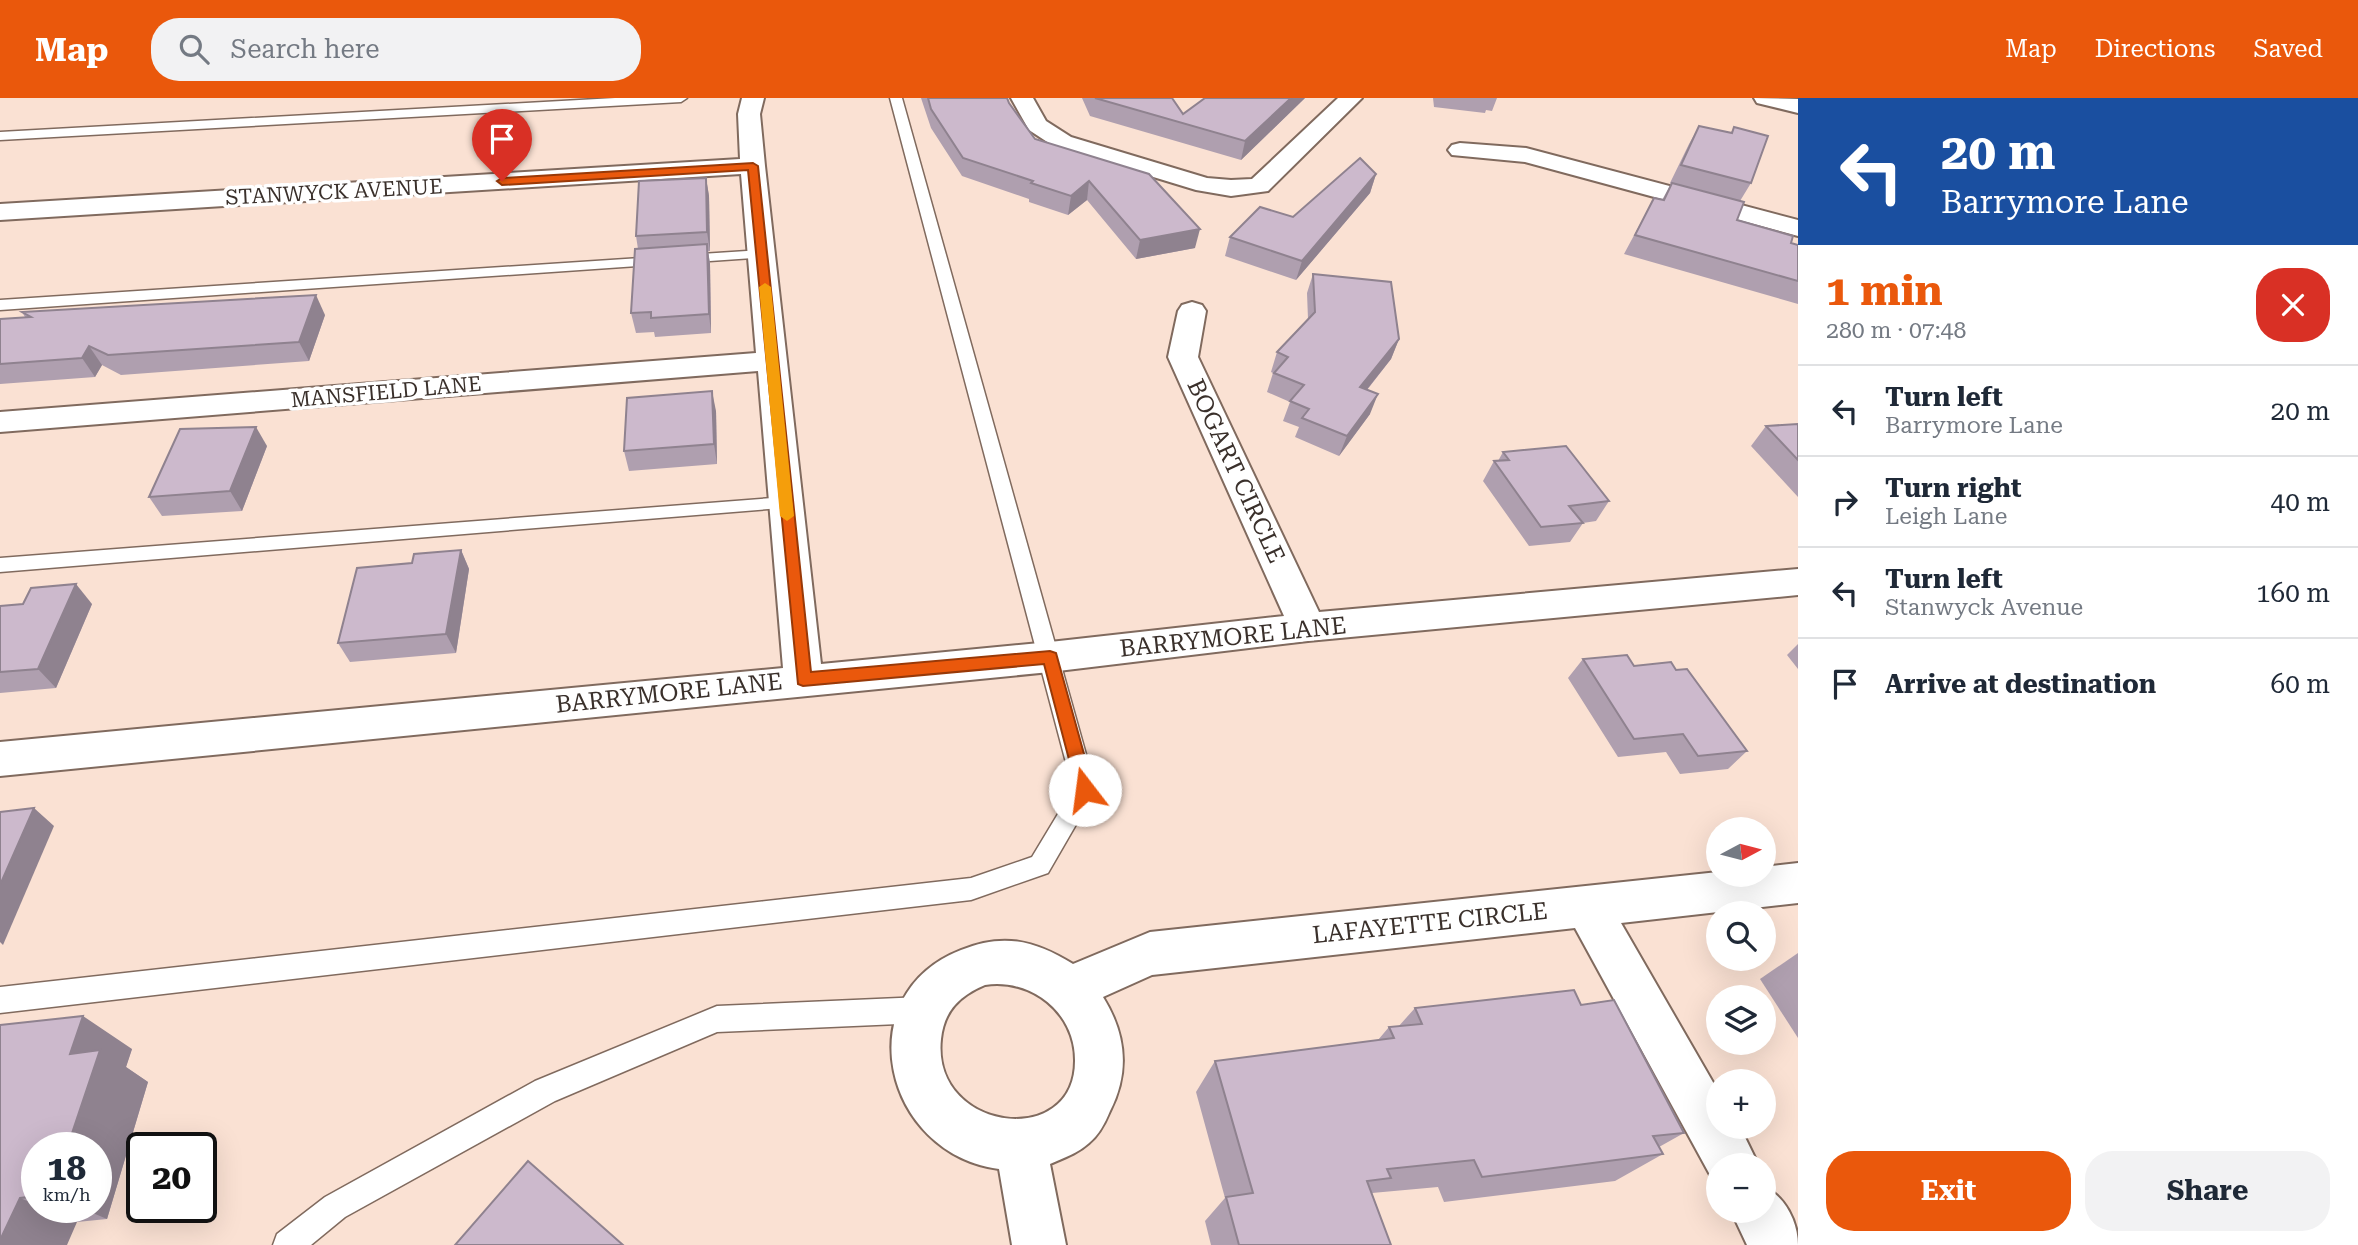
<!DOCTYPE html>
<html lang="en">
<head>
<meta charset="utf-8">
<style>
  :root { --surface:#fff; --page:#f2f2f3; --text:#1f2937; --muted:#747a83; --line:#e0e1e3; --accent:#ea580c }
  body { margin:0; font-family:"Roboto Serif",serif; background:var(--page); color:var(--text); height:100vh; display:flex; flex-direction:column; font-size:26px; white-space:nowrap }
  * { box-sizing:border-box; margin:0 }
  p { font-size:23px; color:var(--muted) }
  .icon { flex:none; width:38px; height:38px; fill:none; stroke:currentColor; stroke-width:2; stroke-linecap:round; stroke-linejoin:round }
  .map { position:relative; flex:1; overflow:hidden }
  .panel { display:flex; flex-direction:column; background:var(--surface); width:560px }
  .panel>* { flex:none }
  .guide { background:#1a4fa0; color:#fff; overflow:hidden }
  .needle { width:46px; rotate:83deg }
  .fabs { position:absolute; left:1706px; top:719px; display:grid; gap:14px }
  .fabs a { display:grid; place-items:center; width:70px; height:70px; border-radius:50%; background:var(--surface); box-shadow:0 7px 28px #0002; font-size:35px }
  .speed { position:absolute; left:21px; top:1034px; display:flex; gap:14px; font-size:35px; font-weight:700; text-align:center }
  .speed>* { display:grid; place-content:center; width:91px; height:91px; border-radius:50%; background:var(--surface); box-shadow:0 7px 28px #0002; line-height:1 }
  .speed small { font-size:18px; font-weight:400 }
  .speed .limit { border:4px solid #111; border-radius:10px; background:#fff; color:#111 }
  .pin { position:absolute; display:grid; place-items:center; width:60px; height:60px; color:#fff; margin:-72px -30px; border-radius:50% 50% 50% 0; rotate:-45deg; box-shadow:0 0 7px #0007 }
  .pin .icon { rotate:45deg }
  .me { position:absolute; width:77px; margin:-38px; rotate:345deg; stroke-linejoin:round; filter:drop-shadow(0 0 5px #0008) }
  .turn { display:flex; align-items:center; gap:24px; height:147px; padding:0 28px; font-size:32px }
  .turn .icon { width:91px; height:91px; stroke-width:2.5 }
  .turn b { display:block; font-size:49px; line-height:60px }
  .round { display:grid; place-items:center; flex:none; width:74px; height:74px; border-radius:28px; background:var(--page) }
  .head { display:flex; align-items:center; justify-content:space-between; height:119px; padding:0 28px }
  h1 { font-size:42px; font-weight:700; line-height:52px; color:var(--accent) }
  .primary-button { display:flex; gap:14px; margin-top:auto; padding:14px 28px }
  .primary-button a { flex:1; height:80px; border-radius:28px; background:var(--accent); color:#fff; font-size:28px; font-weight:700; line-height:80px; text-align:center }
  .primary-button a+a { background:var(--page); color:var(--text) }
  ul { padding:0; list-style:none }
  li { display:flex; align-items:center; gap:21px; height:91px; padding:0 28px; border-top:2px solid var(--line) }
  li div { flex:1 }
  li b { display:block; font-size:26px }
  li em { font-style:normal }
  header { display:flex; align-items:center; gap:42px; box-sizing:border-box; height:98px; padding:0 35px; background:var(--accent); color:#fff }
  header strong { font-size:33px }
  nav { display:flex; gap:38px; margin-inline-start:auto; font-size:24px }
  .search { width:490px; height:63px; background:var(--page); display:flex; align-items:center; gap:18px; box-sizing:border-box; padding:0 24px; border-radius:28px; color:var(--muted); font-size:26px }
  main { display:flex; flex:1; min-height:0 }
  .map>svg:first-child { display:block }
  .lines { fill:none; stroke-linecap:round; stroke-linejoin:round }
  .lane-casing { stroke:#806a5e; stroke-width:3 }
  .street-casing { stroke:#806a5e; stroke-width:4 }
  .lane { fill:#fff; fill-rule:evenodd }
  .street { fill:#fff; fill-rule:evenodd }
  .wall { fill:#af9faf; fill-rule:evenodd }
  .shaded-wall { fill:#8f828f }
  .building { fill:#ccb9cc; stroke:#8f828f; stroke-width:2 }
  .route { fill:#ea580c; stroke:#983908; stroke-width:2 }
  .slow { fill:#f59e0b }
  .labels { text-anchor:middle; stroke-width:7; stroke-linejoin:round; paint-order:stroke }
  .far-street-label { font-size:21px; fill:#3a302b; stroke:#fff }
  .street-label { font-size:24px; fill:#3a302b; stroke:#fff }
</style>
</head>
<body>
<header>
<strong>Map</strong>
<div class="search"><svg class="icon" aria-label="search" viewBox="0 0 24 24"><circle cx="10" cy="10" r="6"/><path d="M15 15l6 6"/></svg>Search here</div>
<nav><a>Map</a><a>Directions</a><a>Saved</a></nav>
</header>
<main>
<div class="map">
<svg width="1798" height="1147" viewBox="0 0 1798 1147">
  <rect width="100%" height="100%" fill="#fae1d3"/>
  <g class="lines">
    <defs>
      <g id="lane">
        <path d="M 615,0 L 687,0 L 681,4 L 0,42 L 0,34 Z"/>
        <path d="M 890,0 L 902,0 L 1096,692 L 1048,775 L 971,802 L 0,915 L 0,889 L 971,780 L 1032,759 L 1073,691 Z"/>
        <path d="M 762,152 L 767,153 L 769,156 L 767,159 L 0,212 L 0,202 Z"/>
        <path d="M 786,399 L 793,401 L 795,405 L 793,409 L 0,474 L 0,460 Z"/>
        <path d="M 922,899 L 931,903 L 935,912 L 931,921 L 922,925 L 717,934 L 555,1003 L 345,1119 L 311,1147 L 273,1147 L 277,1136 L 325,1099 L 535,983 L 717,908 Z"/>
      </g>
      <g id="street">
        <path d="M 742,0 L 764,0 L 760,16 L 765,68 L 821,566 L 1050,544 L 1284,518 L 1168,259 L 1178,213 L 1182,207 L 1192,204 L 1202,207 L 1206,213 L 1198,259 L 1319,514 L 1798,471 L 1798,497 L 1308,543 L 1050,574 L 0,678 L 0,644 L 783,570 L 758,273 L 0,334 L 0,314 L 756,255 L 741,76 L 0,122 L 0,106 L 740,61 L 738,16 Z"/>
        <path d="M 1011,0 L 1033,0 L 1046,23 L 1071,39 L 1207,80 L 1231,82 L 1252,81 L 1338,0 L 1362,0 L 1268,93 L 1231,98 L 1196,92 L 1055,49 L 1029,32 Z"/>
        <path d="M 1754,0 L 1798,1 L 1798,15 L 1757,5 Z"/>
        <path d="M 1460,45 L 1526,50 L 1798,122 L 1798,138 L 1525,64 L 1452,57 L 1448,52 L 1452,47 Z"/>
        <path d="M 1798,765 L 1798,805 L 1621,825 L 1718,993 L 1718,1029 L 1740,1029 L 1759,1068 L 1718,1068 L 1718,1088 L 1715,1086 L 1575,830 L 1152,877 L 1103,899 C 1126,936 1130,974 1110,1013 C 1105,1025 1099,1037 1089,1045 C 1078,1055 1064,1060 1050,1066 L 1066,1147 L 1012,1147 L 999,1071 C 884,1056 846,897 961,852 C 1003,835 1034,842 1073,866 L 1150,834 L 1718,774 L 1718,777 L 1764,777 L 1764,769 ZM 985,887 C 1031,880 1075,914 1075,962 C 1076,1052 931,1034 941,941 C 944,913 959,898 985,887 Z"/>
        <path d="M 1764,1089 C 1785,1098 1798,1124 1798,1147 L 1747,1147 L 1731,1113 L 1764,1113 Z"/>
      </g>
    </defs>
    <use href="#lane" class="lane-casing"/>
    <use href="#street" class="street-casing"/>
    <use href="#lane" class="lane"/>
    <use href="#street" class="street"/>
  </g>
  <g class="wall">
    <path d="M 921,0 L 1007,0 L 1009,5 L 1035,41 L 1195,150 L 1136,161 L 1087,102 L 1068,117 L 1029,104 L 1029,101 L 962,78 L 931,30 Z"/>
    <path d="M 1082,0 L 1172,0 L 1183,16 L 1305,0 L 1241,62 L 1090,18 Z"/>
    <path d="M 1433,0 L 1497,0 L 1492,13 L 1486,12 L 1485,15 L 1434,9 Z"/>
    <path d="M 1699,28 L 1731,35 L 1734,29 L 1751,85 L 1740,103 L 1737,122 L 1791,145 L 1798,147 L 1798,206 L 1624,156 L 1654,100 L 1662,102 L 1671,86 L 1670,85 L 1689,46 Z"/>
    <path d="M 1376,76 L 1370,95 L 1296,182 L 1225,158 L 1230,139 L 1293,119 Z"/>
    <path d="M 706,80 L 709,98 L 710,153 L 708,153 L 710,166 L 711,235 L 655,239 L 654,234 L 636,235 L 631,215 L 638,151 L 636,138 Z"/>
    <path d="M 1313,176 L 1399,241 L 1391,261 L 1367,292 L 1370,316 L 1339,358 L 1295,339 L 1299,329 L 1283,323 L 1290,304 L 1267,294 L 1273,275 L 1271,274 L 1277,254 L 1308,221 L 1307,195 Z"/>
    <path d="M 22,214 L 325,217 L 309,263 L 121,277 L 102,267 L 95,279 L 0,286 L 0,221 L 25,219 Z"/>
    <path d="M 716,313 L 717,366 L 629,373 L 624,353 Z"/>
    <path d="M 1798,326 L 1798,399 L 1751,348 L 1766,328 Z"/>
    <path d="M 267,348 L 242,413 L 162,418 L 149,399 Z"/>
    <path d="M 1503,354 L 1609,403 L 1596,423 L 1583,425 L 1570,444 L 1529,448 L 1483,383 L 1494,363 L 1498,363 Z"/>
    <path d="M 461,452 L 469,471 L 456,555 L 350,564 L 338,545 L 412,465 Z"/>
    <path d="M 23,506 L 92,506 L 56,590 L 0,595 L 0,508 Z"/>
    <path d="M 1798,546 L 1798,571 L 1787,557 Z"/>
    <path d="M 1583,561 L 1676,572 L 1747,653 L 1728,671 L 1680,676 L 1666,654 L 1618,659 L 1568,580 Z"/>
    <path d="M 1798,855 L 1798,940 L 1760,881 Z"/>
    <path d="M 1581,907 L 1684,1035 L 1659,1049 L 1663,1056 L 1615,1083 L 1444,1104 L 1438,1089 L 1372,1095 L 1391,1147 L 1211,1147 L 1205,1123 L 1225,1100 L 1196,994 L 1215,963 L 1378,942 L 1389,929 L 1398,929 L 1415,910 Z"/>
    <path d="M 0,927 L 132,951 L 126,969 L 148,984 L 107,1121 L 77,1124 L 0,1147 ZM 37,1050 L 96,1110 L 37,1110 Z"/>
  </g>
  <g class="shaded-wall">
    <path d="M 1291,0 L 1305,0 L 1241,62 L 1245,43 Z"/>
    <path d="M 1376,76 L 1370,95 L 1296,182 L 1302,163 Z"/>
    <path d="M 706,80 L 709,98 L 710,153 L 707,134 Z"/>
    <path d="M 1089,83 L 1087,102 L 1068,117 L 1071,98 Z"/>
    <path d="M 1200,131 L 1195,150 L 1136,161 L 1140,142 Z"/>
    <path d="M 707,146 L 710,166 L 711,235 L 709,216 Z"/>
    <path d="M 316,197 L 325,217 L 309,263 L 299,244 Z"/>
    <path d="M 1399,241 L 1391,261 L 1353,309 L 1360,289 Z"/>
    <path d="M 89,248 L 102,267 L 95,279 L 82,260 Z"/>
    <path d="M 712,293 L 716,313 L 717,366 L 714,346 Z"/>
    <path d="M 1378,296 L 1370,316 L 1339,358 L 1347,338 Z"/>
    <path d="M 256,329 L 267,348 L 242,413 L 230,393 Z"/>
    <path d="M 461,452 L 469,471 L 456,555 L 446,536 Z"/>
    <path d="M 76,486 L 92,506 L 56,590 L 38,571 Z"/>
    <path d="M 34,710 L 54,728 L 3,847 L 0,844 L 0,787 Z"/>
    <path d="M 83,918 L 132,951 L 126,969 L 148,984 L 107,1121 L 81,1110 L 96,1110 L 96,1050 L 67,1050 L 70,956 Z"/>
    <path d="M 20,1100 L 37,1107 L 37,1110 L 42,1110 L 77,1124 L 67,1147 L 0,1147 L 0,1142 Z"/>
  </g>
  <g class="building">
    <path d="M 928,0 L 1007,0 L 1009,5 L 1035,41 L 1149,76 L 1200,131 L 1140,142 L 1089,83 L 1071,98 L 1031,85 L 1033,83 L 963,60 L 931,11 Z"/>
    <path d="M 1095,0 L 1172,0 L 1183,16 L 1205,0 L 1291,0 L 1245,43 Z"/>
    <path d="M 1699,28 L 1732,35 L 1734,29 L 1768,38 L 1751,85 L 1681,67 Z"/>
    <path d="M 1360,60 L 1376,76 L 1302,163 L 1230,139 L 1260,109 L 1293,119 Z"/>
    <path d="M 706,80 L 707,134 L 636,138 L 639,83 Z"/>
    <path d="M 1672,85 L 1744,104 L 1737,122 L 1793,138 L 1791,145 L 1798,147 L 1798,183 L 1635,137 L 1654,100 L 1664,102 Z"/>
    <path d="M 707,146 L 709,216 L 651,220 L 651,214 L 631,215 L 635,151 Z"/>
    <path d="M 1313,176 L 1391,184 L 1399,241 L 1360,289 L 1378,296 L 1347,338 L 1302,320 L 1309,311 L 1290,303 L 1304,287 L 1274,275 L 1288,259 L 1277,254 L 1315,214 Z"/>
    <path d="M 316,197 L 299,244 L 108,257 L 89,248 L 82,260 L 0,266 L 0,221 L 31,219 L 22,214 Z"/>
    <path d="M 712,293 L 714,346 L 624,353 L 627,300 Z"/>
    <path d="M 1798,326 L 1798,362 L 1766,328 Z"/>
    <path d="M 256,329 L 230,393 L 149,399 L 180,331 Z"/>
    <path d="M 1566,348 L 1609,403 L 1569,408 L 1583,425 L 1541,429 L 1494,363 L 1509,362 L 1503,354 Z"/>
    <path d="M 461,452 L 446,536 L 338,545 L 357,470 L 412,465 L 414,456 Z"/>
    <path d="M 76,486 L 38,571 L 0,574 L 0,508 L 23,506 L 31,490 Z"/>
    <path d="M 1627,557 L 1634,568 L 1671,564 L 1676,572 L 1687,571 L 1747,653 L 1698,658 L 1683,636 L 1634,641 L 1583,561 Z"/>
    <path d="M 34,710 L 0,787 L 0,714 Z"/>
    <path d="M 1574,892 L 1581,907 L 1614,902 L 1684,1035 L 1653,1038 L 1663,1056 L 1482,1079 L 1474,1062 L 1387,1071 L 1391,1080 L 1367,1083 L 1391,1147 L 1239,1147 L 1226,1099 L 1253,1095 L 1215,963 L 1394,940 L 1389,929 L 1422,926 L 1415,910 Z"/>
    <path d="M 83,918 L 70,956 L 100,952 L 67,1050 L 37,1050 L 37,1098 L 20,1100 L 0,1142 L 0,927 Z"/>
    <path d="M 528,1063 L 623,1147 L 455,1147 Z"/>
  </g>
  <path class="route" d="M 753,65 L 758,68 L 811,574 L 1050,553 L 1056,555 L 1094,692 L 1091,697 L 1085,699 L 1079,697 L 1077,692 L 1044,566 L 803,588 L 798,586 L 748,72 L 502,87 L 497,83 L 502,80 Z"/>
  <path class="slow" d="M 765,185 L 771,189 L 794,418 L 787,423 L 780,418 L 759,189 Z"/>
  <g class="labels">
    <g class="far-street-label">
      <text transform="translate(334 94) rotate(-3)" y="7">STANWYCK AVENUE</text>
      <text transform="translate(386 294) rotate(-5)" y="7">MANSFIELD LANE</text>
    </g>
    <g class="street-label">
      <text transform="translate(1236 373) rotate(65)" y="8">BOGART CIRCLE</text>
      <text transform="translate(1233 539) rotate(-6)" y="8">BARRYMORE LANE</text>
      <text transform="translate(669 595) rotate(-6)" y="8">BARRYMORE LANE</text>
      <text transform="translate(1430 825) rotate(-6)" y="8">LAFAYETTE CIRCLE</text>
    </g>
  </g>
</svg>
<div class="fabs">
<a><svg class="needle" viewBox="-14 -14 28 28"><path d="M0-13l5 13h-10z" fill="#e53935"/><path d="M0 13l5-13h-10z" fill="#747a83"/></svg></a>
<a><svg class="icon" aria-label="search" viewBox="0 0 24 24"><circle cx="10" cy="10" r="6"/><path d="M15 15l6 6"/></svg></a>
<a><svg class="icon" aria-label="layers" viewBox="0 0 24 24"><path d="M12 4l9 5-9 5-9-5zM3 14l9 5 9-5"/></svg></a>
<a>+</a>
<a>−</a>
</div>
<div class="speed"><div>18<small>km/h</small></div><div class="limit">20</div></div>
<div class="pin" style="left:502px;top:83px;background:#d93025"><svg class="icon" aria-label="arrive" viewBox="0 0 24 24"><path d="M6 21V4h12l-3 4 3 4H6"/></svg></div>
<svg class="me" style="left:1085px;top:692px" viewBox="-20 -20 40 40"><circle r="19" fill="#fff"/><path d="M0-13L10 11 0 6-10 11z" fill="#ea580c"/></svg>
</div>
<section class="panel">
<div class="guide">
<div class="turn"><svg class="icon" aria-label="left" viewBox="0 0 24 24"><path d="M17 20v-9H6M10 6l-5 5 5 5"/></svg><div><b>20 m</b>Barrymore Lane</div></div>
</div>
<div class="head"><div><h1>1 min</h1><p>280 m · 07:48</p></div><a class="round" style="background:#d93025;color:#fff"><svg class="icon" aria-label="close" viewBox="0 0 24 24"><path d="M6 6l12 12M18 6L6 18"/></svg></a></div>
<ul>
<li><svg class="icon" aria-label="left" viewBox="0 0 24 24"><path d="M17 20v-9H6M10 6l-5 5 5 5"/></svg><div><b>Turn left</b><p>Barrymore Lane</p></div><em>20 m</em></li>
<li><svg class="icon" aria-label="right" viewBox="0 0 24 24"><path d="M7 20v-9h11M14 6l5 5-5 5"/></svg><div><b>Turn right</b><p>Leigh Lane</p></div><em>40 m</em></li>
<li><svg class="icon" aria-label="left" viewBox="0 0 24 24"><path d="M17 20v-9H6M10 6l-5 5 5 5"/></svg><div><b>Turn left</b><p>Stanwyck Avenue</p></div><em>160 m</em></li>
<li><svg class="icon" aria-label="arrive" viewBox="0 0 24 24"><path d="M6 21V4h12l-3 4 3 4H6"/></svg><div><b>Arrive at destination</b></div><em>60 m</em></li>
</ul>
<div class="primary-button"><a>Exit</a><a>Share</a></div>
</section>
</main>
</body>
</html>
